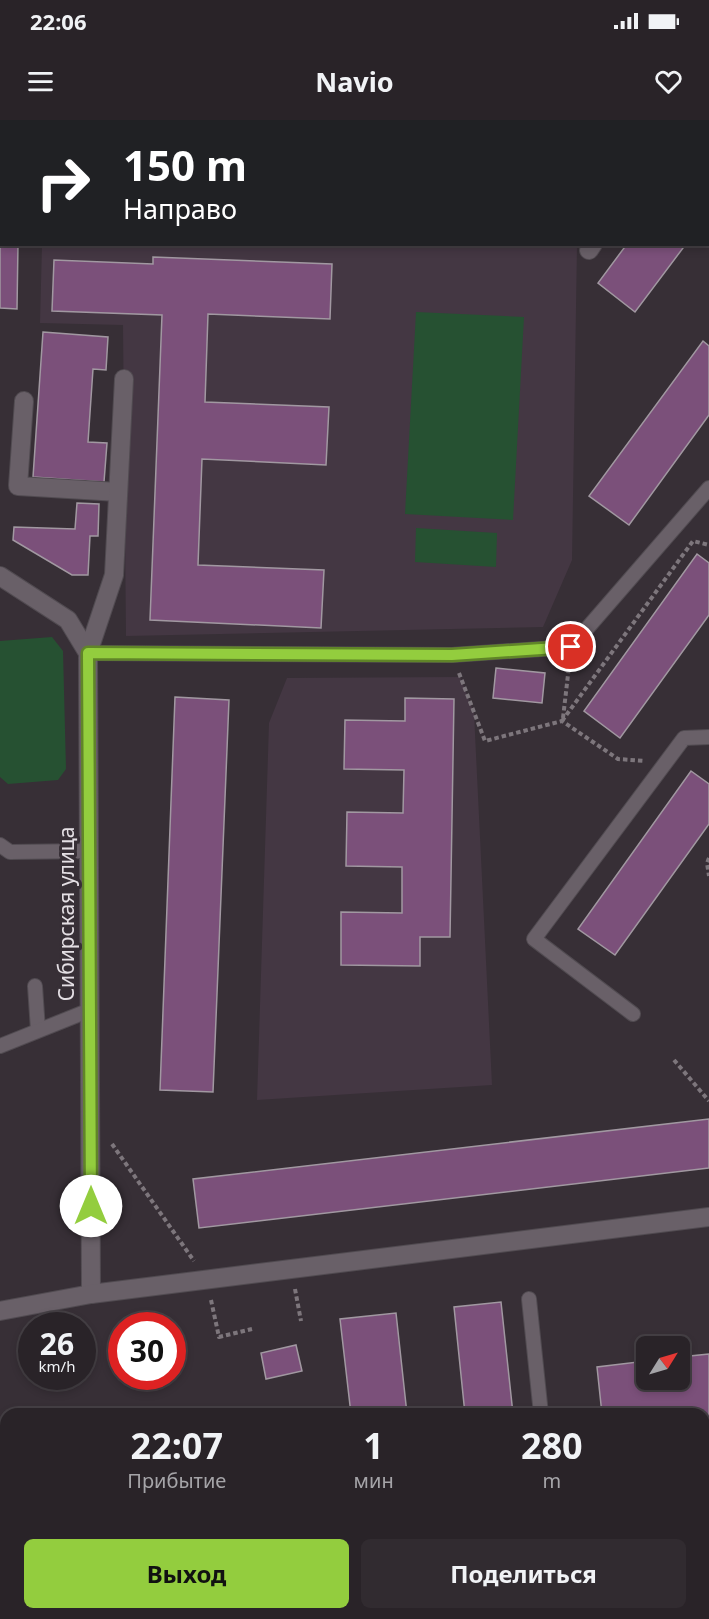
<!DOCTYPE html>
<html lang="ru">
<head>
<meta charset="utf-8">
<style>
  :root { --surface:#292328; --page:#312b30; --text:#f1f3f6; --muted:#a5a4a8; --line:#454045; --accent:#93cd3e }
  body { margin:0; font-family:"Noto Sans",sans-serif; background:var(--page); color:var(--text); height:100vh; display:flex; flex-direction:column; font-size:22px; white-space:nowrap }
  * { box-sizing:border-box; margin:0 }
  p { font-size:20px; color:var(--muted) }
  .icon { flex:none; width:33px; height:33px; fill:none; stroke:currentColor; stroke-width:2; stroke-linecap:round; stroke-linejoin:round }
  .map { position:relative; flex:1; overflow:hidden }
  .side { position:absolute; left:0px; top:1288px; width:710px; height:212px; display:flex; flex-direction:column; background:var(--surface); border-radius:18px 18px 0 0; box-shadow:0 3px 9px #0003,0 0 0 2px var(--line) }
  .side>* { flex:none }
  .top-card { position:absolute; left:0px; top:0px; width:710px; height:126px; box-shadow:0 3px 9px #0003,0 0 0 2px var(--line); background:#202124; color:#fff; overflow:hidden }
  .needle { width:39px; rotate:53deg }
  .controls { position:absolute; left:636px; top:1216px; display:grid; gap:12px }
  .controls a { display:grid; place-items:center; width:54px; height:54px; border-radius:9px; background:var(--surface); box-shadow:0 3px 9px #0003,0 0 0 2px var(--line); font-size:30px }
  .speed { position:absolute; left:18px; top:1192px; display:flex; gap:12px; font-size:30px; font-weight:700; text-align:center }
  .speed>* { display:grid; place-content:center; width:78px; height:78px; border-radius:50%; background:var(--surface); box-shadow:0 3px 9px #0003,0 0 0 2px var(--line); line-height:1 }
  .speed small { font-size:15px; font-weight:400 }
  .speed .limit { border:9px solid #d22; background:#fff; color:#111 }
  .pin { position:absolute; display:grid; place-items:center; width:51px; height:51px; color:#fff; margin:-26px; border:3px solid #fff; border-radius:50%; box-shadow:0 2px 6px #0007 }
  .me { position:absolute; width:66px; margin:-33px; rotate:0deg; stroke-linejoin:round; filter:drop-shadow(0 0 4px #0008) }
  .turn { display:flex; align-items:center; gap:21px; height:126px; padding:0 24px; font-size:27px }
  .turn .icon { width:78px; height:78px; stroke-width:2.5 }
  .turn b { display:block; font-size:42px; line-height:51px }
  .eta { display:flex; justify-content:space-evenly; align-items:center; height:102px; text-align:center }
  .eta b { font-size:36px; font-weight:700; line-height:42px }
  .action { display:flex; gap:12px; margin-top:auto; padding:12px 24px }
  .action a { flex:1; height:69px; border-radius:9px; background:var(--accent); color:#111; font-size:24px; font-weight:700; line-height:69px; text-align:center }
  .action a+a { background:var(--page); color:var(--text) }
  .status { display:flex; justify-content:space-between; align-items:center; height:42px; padding:0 30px; background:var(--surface); direction:ltr }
  .status svg { height:16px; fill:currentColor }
  header { display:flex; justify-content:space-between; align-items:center; height:78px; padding:0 24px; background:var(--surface); font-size:27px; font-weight:700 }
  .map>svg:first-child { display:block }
  .built { fill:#443743 }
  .green { fill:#265132 }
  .building { fill:#7b507a; stroke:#a198a1; stroke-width:1.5 }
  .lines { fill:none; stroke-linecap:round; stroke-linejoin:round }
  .lane-casing { stroke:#514b51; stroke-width:16 }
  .street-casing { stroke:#514b51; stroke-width:20 }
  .path { stroke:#7d767c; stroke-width:4; stroke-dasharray:4.5 3; stroke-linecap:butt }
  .lane { stroke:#696068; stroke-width:14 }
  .street { stroke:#696068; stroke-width:18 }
  .route-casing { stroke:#608528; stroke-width:15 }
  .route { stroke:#93cd3e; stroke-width:10 }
  .labels { text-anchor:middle; stroke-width:6; stroke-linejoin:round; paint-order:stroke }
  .street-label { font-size:21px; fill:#e4dfe4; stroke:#372f36 }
</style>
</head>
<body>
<div class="status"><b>22:06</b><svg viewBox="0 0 49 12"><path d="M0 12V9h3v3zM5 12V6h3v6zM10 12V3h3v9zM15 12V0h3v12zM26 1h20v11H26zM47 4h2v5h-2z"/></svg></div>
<header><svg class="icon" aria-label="menu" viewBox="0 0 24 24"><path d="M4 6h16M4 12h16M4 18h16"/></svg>Navio<svg class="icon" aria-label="heart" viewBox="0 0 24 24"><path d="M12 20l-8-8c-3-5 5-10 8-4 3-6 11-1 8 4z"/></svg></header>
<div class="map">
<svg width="709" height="1499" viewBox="0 0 709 1499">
  <rect width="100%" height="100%" fill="#372f36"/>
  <g class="built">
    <path d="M 42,125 L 577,125 L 572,440 L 543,507 L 126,516 L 123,205 L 40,203 Z"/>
    <path d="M 460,557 L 474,593 L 492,965 L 257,980 L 269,603 L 287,558 Z"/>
  </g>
  <g class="green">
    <path d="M 416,192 L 524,197 L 513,400 L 405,394 Z"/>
    <path d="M 416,408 L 497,413 L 496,447 L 415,442 Z"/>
    <path d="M 52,517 L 63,531 L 66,649 L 58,660 L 8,664 L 0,657 L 0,521 Z"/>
  </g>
  <g class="building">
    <rect x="37" y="0" width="74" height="2"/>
    <path d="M 0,32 L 2,124 L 18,124 L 17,189 L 0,188 Z"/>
    <path d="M 627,124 L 686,124 L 635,192 L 598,163 Z"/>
    <path d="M 153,137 L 332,144 L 330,199 L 208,194 L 205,282 L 329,287 L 326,345 L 202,339 L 198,445 L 324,450 L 321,508 L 150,500 L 162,195 L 52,191 L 54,140 L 153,144 Z"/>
    <path d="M 43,212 L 108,217 L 106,250 L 93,249 L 88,322 L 107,323 L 104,362 L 33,357 Z"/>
    <path d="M 703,221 L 709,226 L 709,295 L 629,405 L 589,376 Z"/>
    <path d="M 77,383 L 99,384 L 98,416 L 90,416 L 88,455 L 72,455 L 13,420 L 14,407 L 75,409 Z"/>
    <path d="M 697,434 L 709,443 L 709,495 L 620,618 L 584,591 Z"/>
    <path d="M 496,548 L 545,553 L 542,583 L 493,578 Z"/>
    <path d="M 175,577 L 229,580 L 213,972 L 160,970 Z"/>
    <path d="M 405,578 L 454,579 L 450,817 L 420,817 L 420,846 L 341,845 L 341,792 L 402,793 L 402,747 L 346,746 L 347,692 L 403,693 L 404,650 L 344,649 L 345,600 L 405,601 Z"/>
    <path d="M 691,651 L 709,664 L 709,704 L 615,835 L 578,809 Z"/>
    <path d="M 709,999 L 709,1048 L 199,1108 L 193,1059 Z"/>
    <path d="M 501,1182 L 513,1294 L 465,1294 L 454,1187 Z"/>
    <path d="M 396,1193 L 407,1294 L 351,1294 L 340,1199 Z"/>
    <path d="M 296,1225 L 302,1251 L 266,1259 L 261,1233 Z"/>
    <path d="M 709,1234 L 709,1324 L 704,1324 L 704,1294 L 602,1294 L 597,1247 L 646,1241 L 646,1260 L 680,1260 L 680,1237 Z"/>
    <path d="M 6,1369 L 6,1415 L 0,1417 L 0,1370 Z"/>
  </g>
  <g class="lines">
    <defs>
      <g id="lane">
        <path d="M 88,533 L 452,535 L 571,527 L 709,368"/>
        <path d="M 0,725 L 10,732 L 89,731"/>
        <path d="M 35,866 L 38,910"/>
        <path d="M 633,894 L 534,819 L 684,618 L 709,617"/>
        <path d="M 0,926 L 90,890"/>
        <path d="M 529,1179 L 541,1294"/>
        <path d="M 563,1494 L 563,1499"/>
        <path d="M 15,1499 L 25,1497 L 24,1494"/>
      </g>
      <g id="street">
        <path d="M 239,2 L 239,0"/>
        <path d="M 704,2 L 706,0"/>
        <path d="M 589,130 L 593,124"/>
        <path d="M 24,281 L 18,366 L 118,372"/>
        <path d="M 0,456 L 68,500 L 88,533 L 91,1174"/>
        <path d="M 88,533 L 114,455 L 124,259"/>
        <path d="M 0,1191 L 91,1174 L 709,1097"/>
        <path d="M 704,1485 L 709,1484"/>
        <path d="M 579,1499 L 623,1494"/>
      </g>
    </defs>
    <use href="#lane" class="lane-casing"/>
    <use href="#street" class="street-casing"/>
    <g class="path">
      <path d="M 459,553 L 485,621 L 562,601 L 618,639 L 645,641"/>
      <path d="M 563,598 L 569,546"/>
      <path d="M 562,601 L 693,421 L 709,425"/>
      <path d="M 709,738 L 707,743 L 709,756"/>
      <path d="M 674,940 L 709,981"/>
      <path d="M 112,1024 L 194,1141"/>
      <path d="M 295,1169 L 301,1201"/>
      <path d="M 211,1180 L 219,1217 L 252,1209"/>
      <path d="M 161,1499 L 164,1494"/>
      <path d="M 264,1499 L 268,1494"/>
    </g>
    <use href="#lane" class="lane"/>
    <use href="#street" class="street"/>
  </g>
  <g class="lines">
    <defs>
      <path id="route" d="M 91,1086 L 88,533 L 452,535 L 571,527"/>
    </defs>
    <use href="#route" class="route-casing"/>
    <use href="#route" class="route"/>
  </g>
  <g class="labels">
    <g class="street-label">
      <text transform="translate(67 794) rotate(-90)" y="7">Сибирская улица</text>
    </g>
  </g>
</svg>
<div class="controls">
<a><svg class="needle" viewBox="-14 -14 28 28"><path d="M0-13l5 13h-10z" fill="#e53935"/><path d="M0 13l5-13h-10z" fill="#a5a4a8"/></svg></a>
</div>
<div class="speed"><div>26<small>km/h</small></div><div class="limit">30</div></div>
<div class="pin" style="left:571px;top:527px;background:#d93025"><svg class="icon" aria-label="arrive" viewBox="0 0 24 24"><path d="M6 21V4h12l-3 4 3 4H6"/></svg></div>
<svg class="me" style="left:91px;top:1086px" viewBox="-20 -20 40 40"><circle r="19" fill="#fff"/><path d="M0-13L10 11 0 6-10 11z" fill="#93cd3e"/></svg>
<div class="top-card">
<div class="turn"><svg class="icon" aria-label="right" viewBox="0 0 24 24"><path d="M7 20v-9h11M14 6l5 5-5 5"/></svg><div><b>150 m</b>Направо</div></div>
</div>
<section class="side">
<div class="eta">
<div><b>22:07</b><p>Прибытие</p></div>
<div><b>1</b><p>мин</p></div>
<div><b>280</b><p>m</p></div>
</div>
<div class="action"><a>Выход</a><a>Поделиться</a></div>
</section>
</div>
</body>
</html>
